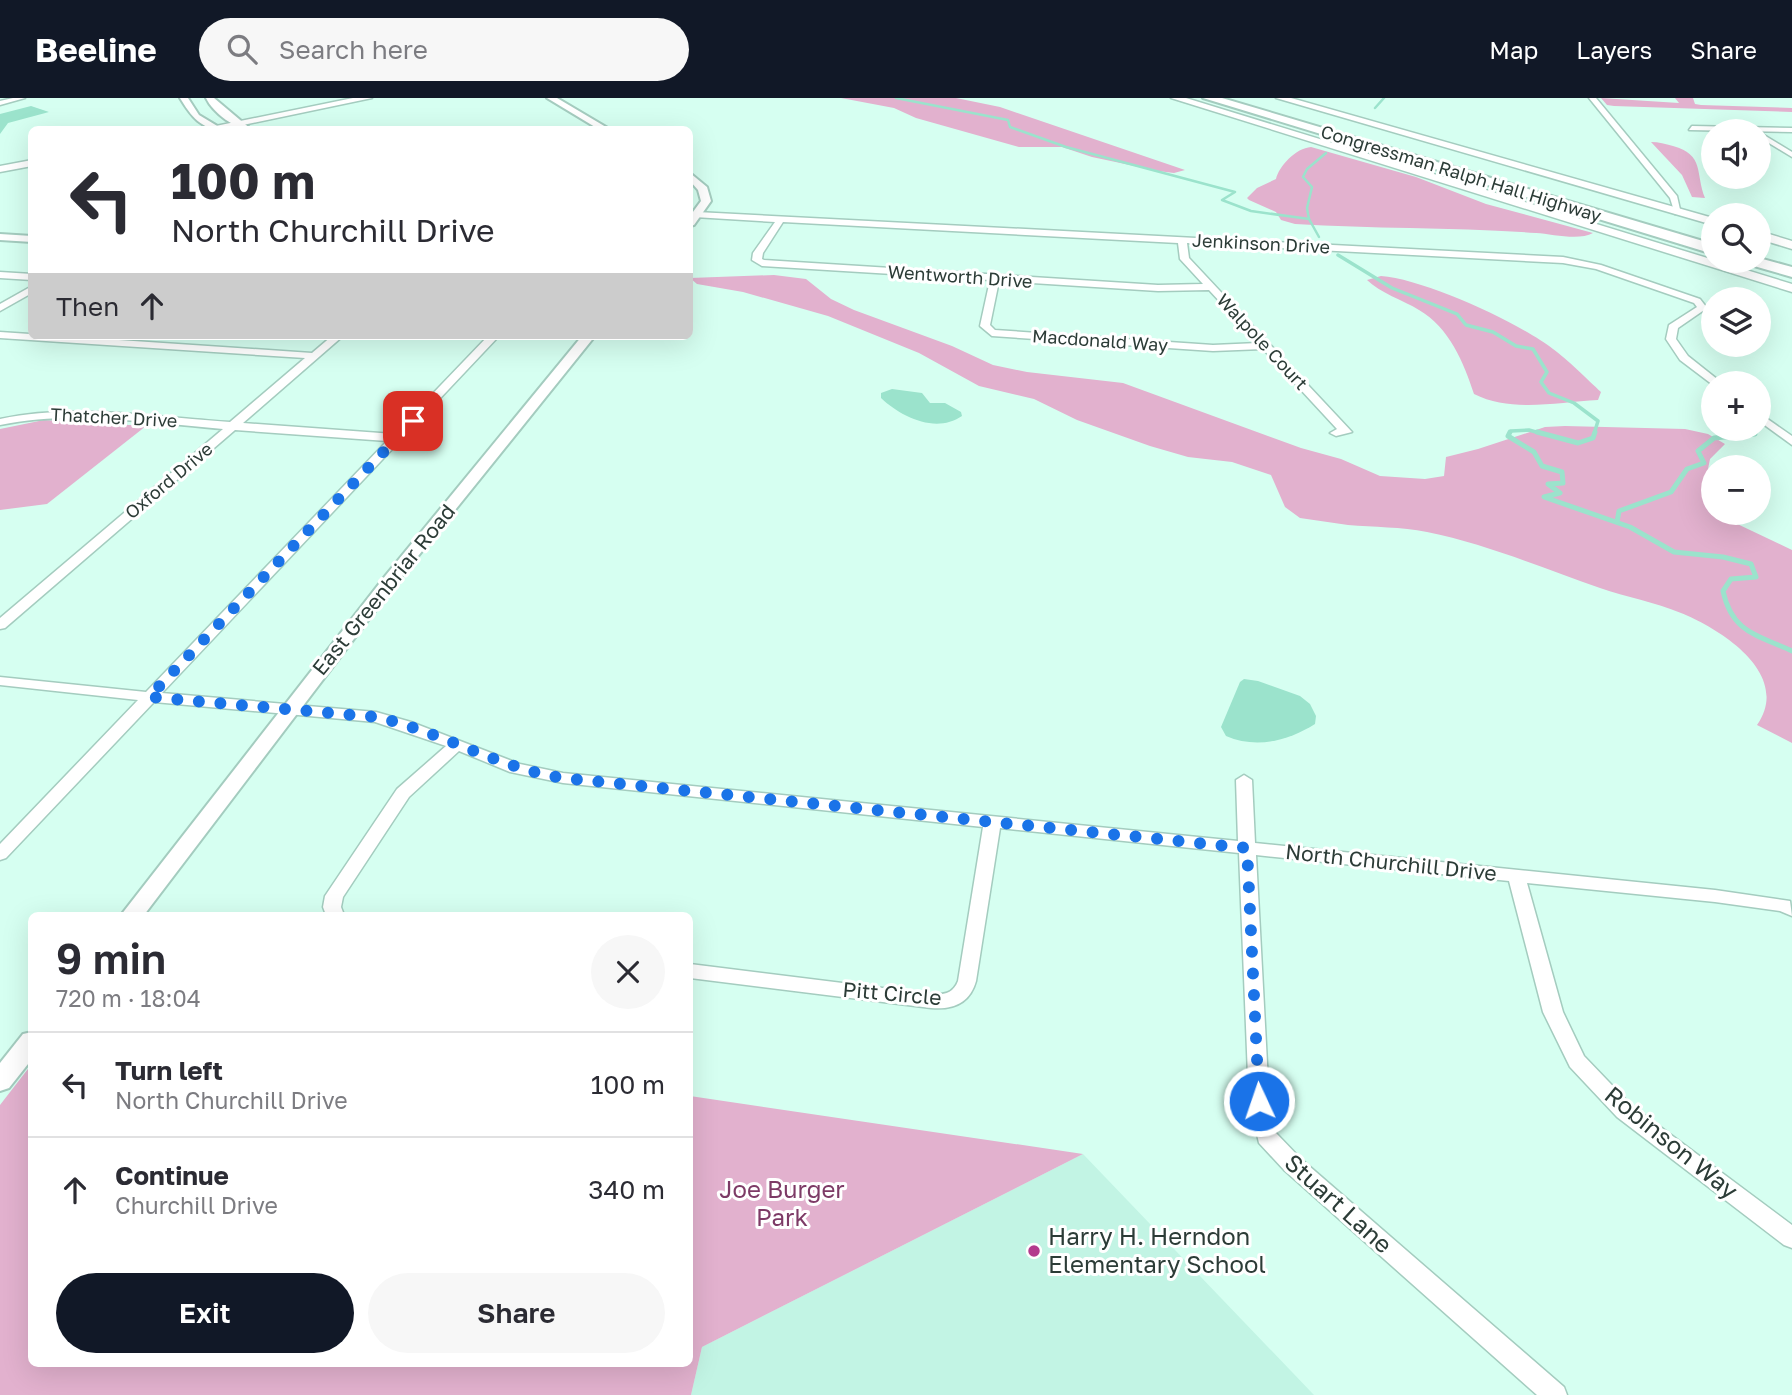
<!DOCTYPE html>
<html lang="en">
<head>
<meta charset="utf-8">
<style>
  :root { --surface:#fff; --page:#f7f7f7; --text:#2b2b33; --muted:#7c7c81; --line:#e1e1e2; --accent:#111827 }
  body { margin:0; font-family:"Golos Text",sans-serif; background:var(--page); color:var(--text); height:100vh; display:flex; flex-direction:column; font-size:26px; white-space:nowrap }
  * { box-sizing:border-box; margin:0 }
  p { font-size:23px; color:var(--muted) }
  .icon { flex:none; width:38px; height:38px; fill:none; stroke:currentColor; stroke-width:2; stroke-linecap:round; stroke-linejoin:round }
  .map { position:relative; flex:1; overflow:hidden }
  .panel { position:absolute; left:28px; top:814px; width:665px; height:455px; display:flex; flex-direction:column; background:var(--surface); border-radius:10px; box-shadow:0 7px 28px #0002 }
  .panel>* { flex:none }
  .top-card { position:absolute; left:28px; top:28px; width:665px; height:214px; border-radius:10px; box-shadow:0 7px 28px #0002; background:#fff; color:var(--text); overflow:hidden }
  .tools { position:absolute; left:1701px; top:21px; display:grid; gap:14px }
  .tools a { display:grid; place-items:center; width:70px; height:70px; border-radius:50%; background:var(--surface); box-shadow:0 7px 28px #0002; font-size:35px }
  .pin { position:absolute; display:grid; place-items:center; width:60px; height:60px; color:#fff; margin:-30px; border-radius:14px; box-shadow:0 4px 10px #0006 }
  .me { position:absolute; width:77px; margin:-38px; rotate:357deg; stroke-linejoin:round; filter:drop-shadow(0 0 5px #0008) }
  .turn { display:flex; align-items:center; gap:24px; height:147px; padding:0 28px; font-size:32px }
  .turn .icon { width:91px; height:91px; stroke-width:2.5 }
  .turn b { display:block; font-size:49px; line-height:60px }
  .then { display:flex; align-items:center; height:66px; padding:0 28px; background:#0003; gap:14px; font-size:26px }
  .round { display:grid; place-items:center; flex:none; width:74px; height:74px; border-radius:37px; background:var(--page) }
  .headline { display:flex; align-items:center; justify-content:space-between; height:119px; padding:0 28px }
  h1 { font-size:42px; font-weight:600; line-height:52px }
  .action { display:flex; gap:14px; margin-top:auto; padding:14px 28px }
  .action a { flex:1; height:80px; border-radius:42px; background:var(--accent); color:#fff; font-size:28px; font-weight:600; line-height:80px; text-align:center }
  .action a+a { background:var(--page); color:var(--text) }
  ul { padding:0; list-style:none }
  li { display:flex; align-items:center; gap:21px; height:105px; padding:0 28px; border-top:2px solid var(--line) }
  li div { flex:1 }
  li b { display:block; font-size:26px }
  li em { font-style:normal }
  header { display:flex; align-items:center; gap:42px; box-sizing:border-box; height:98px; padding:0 35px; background:var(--accent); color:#fff }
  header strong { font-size:33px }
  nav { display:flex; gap:38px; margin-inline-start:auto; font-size:24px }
  .search { width:490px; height:63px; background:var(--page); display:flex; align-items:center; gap:18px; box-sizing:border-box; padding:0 24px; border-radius:38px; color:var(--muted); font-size:26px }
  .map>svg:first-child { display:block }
  .built { fill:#c2f4e4 }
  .green { fill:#e2b1ce }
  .water { fill:#9be3cc }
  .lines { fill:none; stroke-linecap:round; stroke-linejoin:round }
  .stream-far2 { stroke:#9be3cc; stroke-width:2.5 }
  .stream-far1 { stroke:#9be3cc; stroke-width:3.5 }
  .stream { stroke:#9be3cc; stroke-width:5 }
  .minor-casing { stroke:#a4ccbf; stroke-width:3 }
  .tertiary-casing { stroke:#a4ccbf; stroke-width:4 }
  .secondary-casing { stroke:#a4ccbf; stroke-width:3 }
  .motorway-casing { stroke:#a4ccbf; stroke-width:4 }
  .minor { fill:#fff; fill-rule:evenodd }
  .tertiary { fill:#fff; fill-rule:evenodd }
  .secondary { fill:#fff; fill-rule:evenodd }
  .motorway { fill:#fff; fill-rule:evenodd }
  .route { stroke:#1a73e8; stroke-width:12; stroke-dasharray:0 21.6 }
  .poi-dot { fill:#b33a8d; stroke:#fff; stroke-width:2.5 }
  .labels { text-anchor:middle; stroke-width:6; stroke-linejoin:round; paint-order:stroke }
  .far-street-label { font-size:18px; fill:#2c3c37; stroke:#fff }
  .street-label { font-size:21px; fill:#2c3c37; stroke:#fff }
  .near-street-label { font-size:24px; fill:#2c3c37; stroke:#fff }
  .near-park-label { font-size:24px; fill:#7d3a66; stroke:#fff }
  .near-poi-label { font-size:24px; fill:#2c3c37; stroke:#fff; text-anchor:start }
</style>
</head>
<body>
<header>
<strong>Beeline</strong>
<div class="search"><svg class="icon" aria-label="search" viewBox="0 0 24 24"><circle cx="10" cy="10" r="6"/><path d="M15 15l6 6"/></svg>Search here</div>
<nav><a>Map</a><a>Layers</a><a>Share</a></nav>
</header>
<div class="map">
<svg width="1792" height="1297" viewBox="0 0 1792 1297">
  <rect width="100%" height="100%" fill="#d6fff1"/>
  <path class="built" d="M 1083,1056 L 1314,1297 L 691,1297 L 702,1249 Z"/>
  <g class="green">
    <path d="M 841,0 L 956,0 L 1000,9 L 1185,72 L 1174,75 L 1158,73 L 1092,59 L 1062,49 L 1019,49 L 916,20 L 894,10 Z"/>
    <path d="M 1601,0 L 1679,5 L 1675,0 L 1693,0 L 1695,6 L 1701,7 L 1792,10 L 1792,14 L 1614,8 L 1607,7 Z"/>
    <path d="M 1651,44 C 1659,44 1665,46 1673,48 C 1705,57 1695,75 1705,100 L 1692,99 L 1682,77 Z"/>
    <path d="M 1311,49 L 1416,79 L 1486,106 L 1593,135 C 1579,143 1552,136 1536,135 C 1455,129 1375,131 1295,126 L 1281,122 L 1276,114 L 1249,102 L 1247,100 L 1257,90 L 1276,81 C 1279,68 1296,50 1311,49 Z"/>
    <path d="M 774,177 L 806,181 L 831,201 L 854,212 L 952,248 L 993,267 L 1027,274 L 1123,285 L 1301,350 L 1341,361 L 1380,378 L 1425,381 L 1444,378 L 1446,359 L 1478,351 L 1545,329 L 1565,328 L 1685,331 L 1708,336 L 1725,346 L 1710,361 L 1707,376 L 1713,391 L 1713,415 L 1726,415 L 1731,423 L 1792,452 L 1792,645 L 1757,627 C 1792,577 1723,532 1681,515 C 1655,504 1626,499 1600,490 C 1542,470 1487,446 1427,434 C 1401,429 1374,429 1348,427 C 1332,425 1316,422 1300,420 L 1285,409 L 1271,377 L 1232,364 L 1188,359 L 1150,348 L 1077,322 L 1034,301 L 979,288 L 919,255 L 828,218 L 743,194 L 697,186 L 690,180 Z"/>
    <path d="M 1381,178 C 1424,181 1518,224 1553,251 C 1567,261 1588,282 1601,294 L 1598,302 C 1557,304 1512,315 1474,296 C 1464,265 1449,229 1419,212 C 1403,202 1380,195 1367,182 Z"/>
    <path d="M 44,322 L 146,328 L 47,406 L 0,412 L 0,331 Z"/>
    <path d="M 31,967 L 32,1265 L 690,1265 L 690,998 L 1083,1056 L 702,1249 L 691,1297 L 0,1297 L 0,1007 Z"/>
  </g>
  <g class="water">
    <path d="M 31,8 L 49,14 L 8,25 L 0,36 L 0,16 Z"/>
    <path d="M 892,291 L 922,295 L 930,305 L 945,305 L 961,314 L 962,318 C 936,336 901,319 881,300 L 881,295 Z"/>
    <path d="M 1244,581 L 1258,583 L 1300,598 L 1310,606 L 1316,618 L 1315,626 C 1288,643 1256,651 1226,638 L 1221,629 L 1240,584 Z"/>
  </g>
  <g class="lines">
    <g class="stream-far2">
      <path d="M 896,0 L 1008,22 L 1010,29 L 1066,49 L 1235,94 L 1222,102 L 1251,113 L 1309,121 L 1319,139"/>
      <path d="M 1375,10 L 1384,0"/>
      <path d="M 1309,121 L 1307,110 L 1312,89 L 1303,79 L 1307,71 L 1326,55"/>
    </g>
    <g class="stream-far1">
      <path d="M 1338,157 L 1392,190 L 1457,216 L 1466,227 L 1493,234 L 1516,248 L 1533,251 L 1547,274 L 1541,284 L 1549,295 L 1574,305 L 1598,323 L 1594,336"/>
      <path d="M 1509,336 L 1511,333 L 1529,332 L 1543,336"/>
    </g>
    <g class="stream">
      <path d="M 1510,334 L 1508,338 L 1534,354 L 1542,368 L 1562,374 L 1563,385 L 1548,386 L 1560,395 L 1544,399 L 1630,429 L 1674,454 L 1723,459 L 1751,466 L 1756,479 L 1731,481 L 1723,493 C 1732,535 1758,537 1792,553"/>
      <path d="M 1537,334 L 1578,345 L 1593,340 L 1595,334"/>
      <path d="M 1617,424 L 1619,413 L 1671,394 L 1687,371 L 1704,365 L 1698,353 L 1714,340 L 1755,336"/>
    </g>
    <defs>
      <g id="minor">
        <path d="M 13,0 L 25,0 L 0,7 L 0,3 Z"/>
        <path d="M 1589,0 L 1596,0 L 1677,98 L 1681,116 L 1675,116 L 1670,100 Z"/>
        <path d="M 1692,28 L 1792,30 L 1792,34 L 1689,32 Z"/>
        <path d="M 1759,34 L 1792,54 L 1792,59 L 1759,39 Z"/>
        <path d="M 697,114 L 1563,159 L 1601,167 L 1700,201 L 1707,210 L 1678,230 L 1676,241 L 1688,258 L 1722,285 L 1713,287 L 1680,262 L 1666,241 L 1669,227 L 1697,209 L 1694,205 L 1596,171 L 1563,165 L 1187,145 L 1189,160 L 1352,334 L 1336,338 L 1330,335 L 1337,331 L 1263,251 L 1213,253 L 992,238 L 980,228 L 990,182 L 762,168 L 752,162 L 753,155 L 775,124 L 694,119 L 694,115 ZM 783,124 L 1178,145 L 1180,161 L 1203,186 L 1158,187 L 764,162 L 762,161 L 763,155 ZM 999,183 L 1158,193 L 1209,192 L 1258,245 L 1213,247 L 995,232 L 990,227 Z"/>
        <path d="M 0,174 L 32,176 L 32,182 L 0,180 Z"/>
        <path d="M 32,188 L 32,195 L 0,213 L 0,206 Z"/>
        <path d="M 0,234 L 312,255 L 332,238 L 343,238 L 243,325 L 394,336 L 488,238 L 499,238 L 162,595 L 376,614 L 411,624 L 520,666 L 563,675 L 1238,743 L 1236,682 L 1244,677 L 1252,682 L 1255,745 L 1715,792 L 1790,803 L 1792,818 L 1780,813 L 1715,804 L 1527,785 L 1563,914 L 1584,958 L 1631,1007 L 1792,1127 L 1792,1150 L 1784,1147 L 1617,1019 L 1570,969 L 1543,914 L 1509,783 L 1256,757 L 1269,1003 L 1276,1035 L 1301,1061 L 1564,1289 L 1567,1297 L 1537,1297 L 1285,1073 L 1259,1045 L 1249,1003 L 1239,755 L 1000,730 L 976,883 C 970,905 953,912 931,910 L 690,880 L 690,866 L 931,896 C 943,897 953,896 958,883 L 983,729 L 563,685 L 510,674 L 459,653 L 409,699 L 343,799 L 341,809 L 344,817 L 326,817 L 323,809 L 325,798 L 397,691 L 446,648 L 375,624 L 154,604 L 6,760 L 0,762 L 0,746 L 138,602 L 0,587 L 0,579 L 146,594 L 387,343 L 235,332 L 5,530 L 0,531 L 0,520 L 223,331 C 149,325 73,312 0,327 L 0,321 C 75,305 154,319 230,324 L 305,260 L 0,240 Z"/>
        <path d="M 1759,315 L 1792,338 L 1792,347 L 1759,323 Z"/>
      </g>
      <g id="tertiary">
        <path d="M 180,0 L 188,0 L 199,17 L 224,32 C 201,32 191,18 180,0 Z"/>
        <path d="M 206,0 L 214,0 L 252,32 C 236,32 213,15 206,0 Z"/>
        <path d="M 547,0 L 557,0 L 611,32 L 600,32 Z"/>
        <path d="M 690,75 L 707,89 L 711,103 L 694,127 L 690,128 L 690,118 L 701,103 L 698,92 L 690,83 Z"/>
        <path d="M 0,136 L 32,138 L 32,144 L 0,142 Z"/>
        <path d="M 582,238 L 595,238 L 398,483 L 144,817 L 121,817 L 386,477 Z"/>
        <path d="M 32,934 L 32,961 L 9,990 L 0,993 L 0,965 L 23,936 Z"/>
      </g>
      <g id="secondary">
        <path d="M 353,0 L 372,0 L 219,32 L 196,32 Z"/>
        <path d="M 1171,0 L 1186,0 L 1792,186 L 1792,194 Z"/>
        <path d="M 1276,0 L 1291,0 L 1713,120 L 1713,127 Z"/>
        <path d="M 32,62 L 32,68 L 0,74 L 0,68 Z"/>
        <path d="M 1759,133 L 1792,143 L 1792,151 L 1759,141 Z"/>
      </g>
      <g id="motorway">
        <path d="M 1203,0 L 1222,0 L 1713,146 L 1713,156 Z"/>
        <path d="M 1759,160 L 1792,169 L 1792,179 L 1747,166 L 1745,163 L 1759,163 Z"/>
      </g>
    </defs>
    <use href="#minor" class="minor-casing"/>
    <use href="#tertiary" class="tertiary-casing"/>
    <use href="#secondary" class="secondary-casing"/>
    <use href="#motorway" class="motorway-casing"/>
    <use href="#minor" class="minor"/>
    <use href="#tertiary" class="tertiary"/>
    <use href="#secondary" class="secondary"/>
    <use href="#motorway" class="motorway"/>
  </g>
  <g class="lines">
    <path class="route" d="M 413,323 L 149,599 L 376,619 C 440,633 498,670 563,680 L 1247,750 L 1259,1003"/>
  </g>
  <circle class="poi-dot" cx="1034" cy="1153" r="7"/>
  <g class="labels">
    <g class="far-street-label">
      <text transform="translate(1461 76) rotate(17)" y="6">Congressman Ralph Hall Highway</text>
      <text transform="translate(1261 146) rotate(3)" y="6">Jenkinson Drive</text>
      <text transform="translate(960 179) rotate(4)" y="6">Wentworth Drive</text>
      <text transform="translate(1100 243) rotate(4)" y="6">Macdonald Way</text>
      <text transform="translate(1262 244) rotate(47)" y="6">Walpole Court</text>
      <text transform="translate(114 320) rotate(3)" y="6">Thatcher Drive</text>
      <text transform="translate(169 383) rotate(-40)" y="6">Oxford Drive</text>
    </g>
    <g class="street-label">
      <text transform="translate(384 492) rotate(-51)" y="7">East Greenbriar Road</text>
      <text transform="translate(1391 765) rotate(6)" y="7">North Churchill Drive</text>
      <text transform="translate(892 896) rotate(5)" y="7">Pitt Circle</text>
    </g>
    <g class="near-street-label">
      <text transform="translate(1671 1045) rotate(39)" y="8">Robinson Way</text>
      <text transform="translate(1338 1106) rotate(42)" y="8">Stuart Lane</text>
    </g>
    <g class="near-park-label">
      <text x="782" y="1100">Joe Burger<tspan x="782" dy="28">Park</tspan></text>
    </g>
    <g class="near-poi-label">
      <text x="1048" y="1147">Harry H. Herndon<tspan x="1048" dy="28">Elementary School</tspan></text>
    </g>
  </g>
</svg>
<div class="tools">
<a><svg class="icon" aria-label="sound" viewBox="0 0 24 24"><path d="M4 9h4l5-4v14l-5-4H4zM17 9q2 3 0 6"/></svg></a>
<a><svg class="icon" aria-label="search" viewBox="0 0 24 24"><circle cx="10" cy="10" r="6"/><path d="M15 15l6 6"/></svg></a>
<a><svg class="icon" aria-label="layers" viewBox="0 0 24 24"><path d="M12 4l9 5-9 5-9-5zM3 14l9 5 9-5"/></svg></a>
<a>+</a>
<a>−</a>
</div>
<div class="pin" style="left:413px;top:323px;background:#d93025"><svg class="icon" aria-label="arrive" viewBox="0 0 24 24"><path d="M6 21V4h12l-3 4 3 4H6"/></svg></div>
<svg class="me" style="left:1259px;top:1003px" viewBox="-20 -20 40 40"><circle r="17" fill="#1a73e8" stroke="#fff" stroke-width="3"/><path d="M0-11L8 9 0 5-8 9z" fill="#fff"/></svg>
<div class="top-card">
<div class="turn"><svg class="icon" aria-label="left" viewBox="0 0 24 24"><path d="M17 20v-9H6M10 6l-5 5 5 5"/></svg><div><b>100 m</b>North Churchill Drive</div></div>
<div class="then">Then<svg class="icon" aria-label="ahead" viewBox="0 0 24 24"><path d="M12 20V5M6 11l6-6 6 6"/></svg></div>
</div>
<section class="panel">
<div class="headline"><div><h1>9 min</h1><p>720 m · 18:04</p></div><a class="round"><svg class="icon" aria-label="close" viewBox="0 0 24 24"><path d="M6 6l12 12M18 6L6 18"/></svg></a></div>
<ul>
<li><svg class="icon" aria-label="left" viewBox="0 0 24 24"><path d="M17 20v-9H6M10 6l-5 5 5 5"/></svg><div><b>Turn left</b><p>North Churchill Drive</p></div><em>100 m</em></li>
<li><svg class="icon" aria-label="ahead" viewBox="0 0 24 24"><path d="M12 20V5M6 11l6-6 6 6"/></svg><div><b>Continue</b><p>Churchill Drive</p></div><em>340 m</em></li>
</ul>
<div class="action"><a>Exit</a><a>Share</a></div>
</section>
</div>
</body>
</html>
